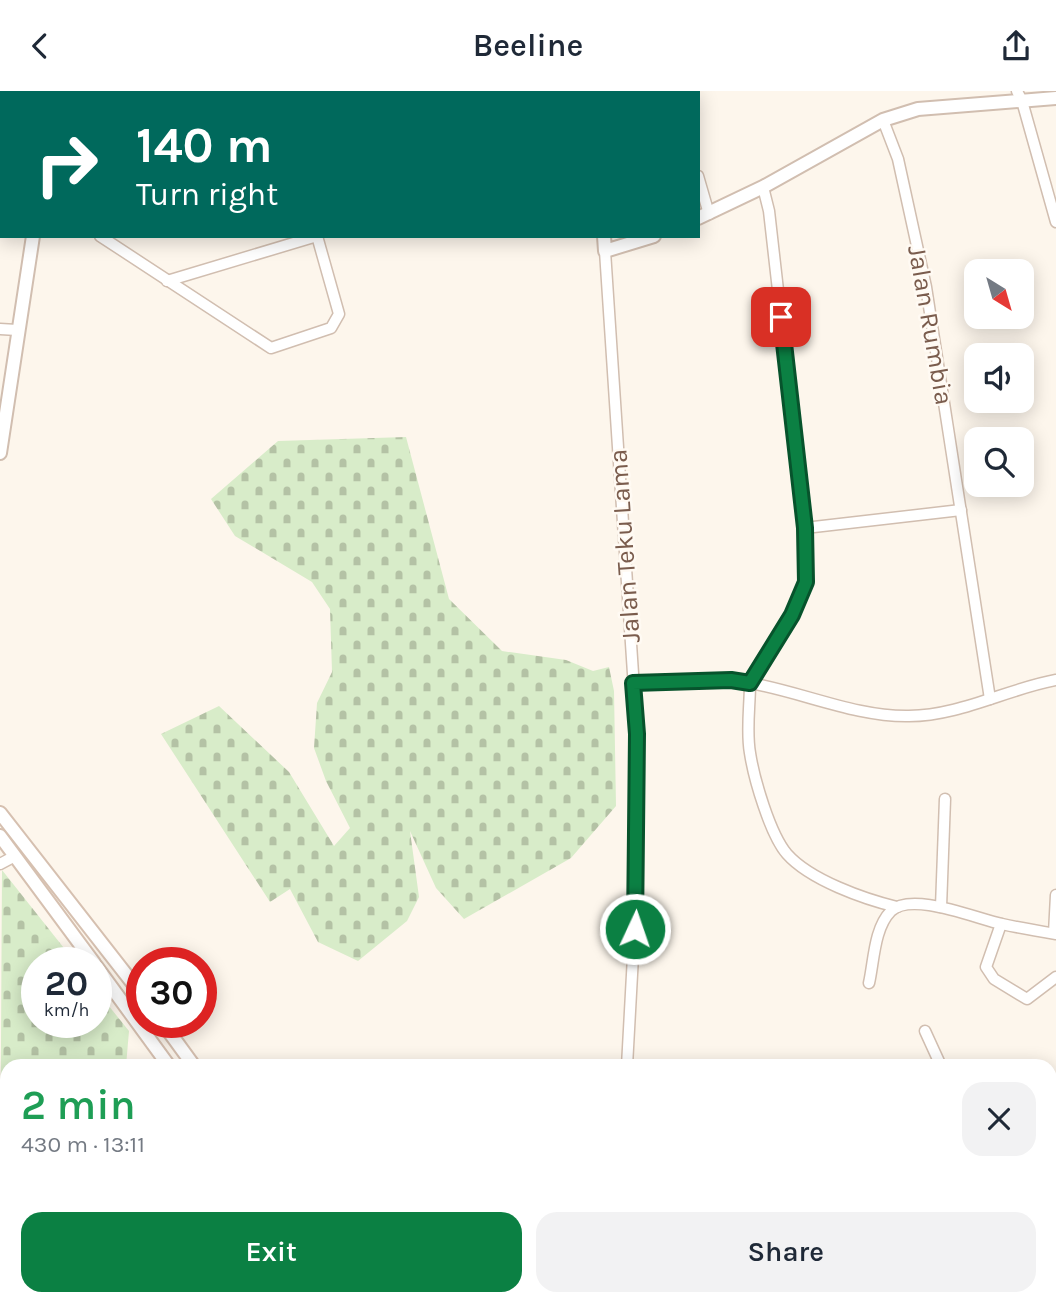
<!DOCTYPE html>
<html lang="en">
<head>
<meta charset="utf-8">
<style>
  :root { --surface:#fff; --page:#f2f2f3; --text:#1f2937; --muted:#747a83; --accent:#0b8043 }
  body { margin:0; font-family:Karla,sans-serif; background:var(--page); color:var(--text); height:100vh; display:flex; flex-direction:column; font-size:26px; white-space:nowrap }
  * { box-sizing:border-box; margin:0 }
  p { font-size:23px; color:var(--muted) }
  .icon { flex:none; width:38px; height:38px; fill:none; stroke:currentColor; stroke-width:2; stroke-linecap:round; stroke-linejoin:round }
  .map { position:relative; flex:1; overflow:hidden }
  .panel { position:absolute; left:0px; top:968px; width:1057px; height:247px; display:flex; flex-direction:column; background:var(--surface); border-radius:21px 21px 0 0; box-shadow:0 4px 18px #0003 }
  .panel>* { flex:none }
  .guide { position:absolute; left:0px; top:0px; width:700px; height:147px; box-shadow:0 4px 18px #0003; background:#00695c; color:#fff; overflow:hidden }
  .needle { width:46px; rotate:143deg }
  .buttons { position:absolute; left:964px; top:168px; display:grid; gap:14px }
  .buttons a { display:grid; place-items:center; width:70px; height:70px; border-radius:14px; background:var(--surface); box-shadow:0 4px 18px #0003; font-size:35px }
  .speed { position:absolute; left:21px; top:856px; display:flex; gap:14px; font-size:35px; font-weight:700; text-align:center }
  .speed>* { display:grid; place-content:center; width:91px; height:91px; border-radius:50%; background:var(--surface); box-shadow:0 4px 18px #0003; line-height:1 }
  .speed small { font-size:18px; font-weight:400 }
  .speed .limit { border:10px solid #d22; background:#fff; color:#111 }
  .pin { position:absolute; display:grid; place-items:center; width:60px; height:60px; color:#fff; margin:-30px; border-radius:14px; box-shadow:0 4px 10px #0006 }
  .me { position:absolute; width:77px; margin:-38px; rotate:3deg; stroke-linejoin:round; filter:drop-shadow(0 0 5px #0008) }
  .turn { display:flex; align-items:center; gap:24px; height:147px; padding:0 21px; font-size:32px }
  .turn .icon { width:91px; height:91px; stroke-width:2.5 }
  .turn b { display:block; font-size:49px; line-height:60px }
  .round { display:grid; place-items:center; flex:none; width:74px; height:74px; border-radius:21px; background:var(--page) }
  .summary { display:flex; align-items:center; justify-content:space-between; height:119px; padding:0 21px }
  h1 { font-size:42px; font-weight:600; line-height:52px; color:#1e9e55 }
  .button { display:flex; gap:14px; margin-top:auto; padding:14px 21px }
  .button a { flex:1; height:80px; border-radius:21px; background:var(--accent); color:#fff; font-size:28px; font-weight:600; line-height:80px; text-align:center }
  .button a+a { background:var(--page); color:var(--text) }
  header { display:flex; justify-content:space-between; align-items:center; height:91px; padding:0 21px; background:var(--surface); font-size:32px; font-weight:600 }
  .map>svg:first-child { display:block }
  .cemetery { fill:url(#cemetery-stones) }
  .lines { fill:none; stroke-linecap:round; stroke-linejoin:round }
  .minor-casing { stroke:#d1beb0; stroke-width:13 }
  .tertiary-casing { stroke:#d1beb0; stroke-width:16 }
  .secondary-casing { stroke:#d6c0b0; stroke-width:16 }
  .minor { stroke:#fff; stroke-width:10 }
  .tertiary { stroke:#fff; stroke-width:12 }
  .secondary { stroke:#fff; stroke-width:12 }
  .route-casing { stroke:#07532c; stroke-width:18 }
  .route { stroke:#0b8043; stroke-width:12 }
  .labels { text-anchor:middle; stroke-width:5; stroke-linejoin:round; paint-order:stroke }
  .street-label { font-size:26px; fill:#7a5c4d; stroke:#fffaf3 }
</style>
</head>
<body>
<header><svg class="icon" aria-label="back" viewBox="0 0 24 24"><path d="M15 5l-7 7 7 7"/></svg>Beeline<svg class="icon" aria-label="share" viewBox="0 0 24 24"><path d="M12 15V3M7 8l5-5 5 5M5 13v7h14v-7"/></svg></header>
<div class="map">
<svg width="1056" height="1213" viewBox="0 0 1056 1213">
  <defs>
    <pattern id="cemetery-stones" width="16" height="16" patternUnits="userSpaceOnUse" patternTransform="scale(1.75)"><rect width="16" height="16" fill="#d8ecc9"/><path d="M2 7V4a2 2 0 0 1 4 0v3zM10 15v-3a2 2 0 0 1 4 0v3z" fill="#b4c2a5"/></pattern>
  </defs>
  <rect width="100%" height="100%" fill="#fdf6ec"/>
  <g class="cemetery">
    <path d="M 406,346 L 449,508 L 502,560 L 566,569 L 593,580 L 609,576 L 614,600 L 616,715 L 571,767 L 464,828 L 436,797 L 410,740 L 419,806 L 407,830 L 358,870 L 318,851 L 290,798 L 270,811 L 161,643 L 219,615 L 289,681 L 334,755 L 350,737 L 326,690 L 314,657 L 317,612 L 332,581 L 330,518 L 312,491 L 235,445 L 211,408 L 278,350 Z"/>
    <path d="M 2,779 L 75,871 L 37,872 L 37,931 L 96,931 L 96,899 L 129,940 L 126,975 L 7,975 L 7,1124 L 0,1128 Z"/>
  </g>
  <g class="lines">
    <defs>
      <g id="minor">
        <path d="M 675,0 L 676,2"/>
        <path d="M 1017,0 L 1022,10 L 1056,131"/>
        <path d="M 883,29 L 898,68 L 926,196 L 990,608"/>
        <path d="M 698,85 L 709,123"/>
        <path d="M 100,145 L 271,257 L 331,237 L 339,223 L 317,145"/>
        <path d="M 605,160 L 637,643 L 637,792 L 627,975"/>
        <path d="M 167,190 L 317,145"/>
        <path d="M 0,238 L 17,239"/>
        <path d="M 805,437 L 961,419"/>
        <path d="M 633,592 L 731,589 L 750,592 L 792,525 L 806,491 L 805,437 L 769,120 L 763,96"/>
        <path d="M 0,773 L 15,765"/>
        <path d="M 897,816 C 864,808 810,789 787,763 C 770,743 754,688 750,662 C 746,640 750,615 750,592 C 802,601 856,626 909,625 C 959,625 1007,598 1056,589"/>
        <path d="M 941,816 L 945,708"/>
        <path d="M 1001,833 L 986,876 L 994,888 L 1027,908 L 1056,886"/>
        <path d="M 1054,842 L 1056,804"/>
        <path d="M 869,892 C 874,870 874,837 891,820 C 912,800 977,828 1002,833 C 1020,837 1038,840 1056,843"/>
        <path d="M 925,940 L 941,975"/>
        <path d="M 1050,1031 L 1056,1034"/>
        <path d="M 1050,1081 L 1056,1066"/>
        <path d="M 1050,1112 L 1056,1114"/>
        <path d="M 751,1208 L 759,1213"/>
        <path d="M 1005,1208 L 1013,1213"/>
        <path d="M 192,1213 L 196,1208"/>
        <path d="M 814,1213 L 817,1208"/>
        <path d="M 991,1213 L 995,1208"/>
      </g>
      <g id="tertiary">
        <path d="M 600,0 L 600,2"/>
        <path d="M 380,2 L 387,0"/>
        <path d="M 423,2 L 430,0"/>
        <path d="M 0,58 L 2,60"/>
        <path d="M 0,76 L 2,78"/>
        <path d="M 0,98 L 2,98"/>
        <path d="M 0,110 L 2,109"/>
        <path d="M 698,127 L 763,96 L 883,29 L 918,18 L 1056,7"/>
        <path d="M 604,145 L 605,160 L 654,145"/>
        <path d="M 0,362 L 33,145"/>
      </g>
      <g id="secondary">
        <path d="M 0,722 L 142,904"/>
        <path d="M 0,745 L 94,872"/>
        <path d="M 96,875 L 169,975"/>
        <path d="M 162,931 L 194,975"/>
        <path d="M 344,1208 L 349,1213"/>
        <path d="M 368,1208 L 372,1213"/>
      </g>
    </defs>
    <use href="#minor" class="minor-casing"/>
    <use href="#tertiary" class="tertiary-casing"/>
    <use href="#secondary" class="secondary-casing"/>
    <use href="#minor" class="minor"/>
    <use href="#tertiary" class="tertiary"/>
    <use href="#secondary" class="secondary"/>
  </g>
  <g class="lines">
    <defs>
      <path id="route" d="M 635,838 L 637,643 L 633,592 L 731,589 L 750,592 L 792,524 L 806,491 L 805,437 L 781,226"/>
    </defs>
    <use href="#route" class="route-casing"/>
    <use href="#route" class="route"/>
  </g>
  <g class="labels">
    <g class="street-label">
      <text transform="translate(931 234) rotate(80)" y="9">Jalan Rumbia</text>
      <text transform="translate(624 455) rotate(-94)" y="9">Jalan Teku Lama</text>
    </g>
  </g>
</svg>
<div class="buttons">
<a><svg class="needle" viewBox="-14 -14 28 28"><path d="M0-13l5 13h-10z" fill="#e53935"/><path d="M0 13l5-13h-10z" fill="#747a83"/></svg></a>
<a><svg class="icon" aria-label="sound" viewBox="0 0 24 24"><path d="M4 9h4l5-4v14l-5-4H4zM17 9q2 3 0 6"/></svg></a>
<a><svg class="icon" aria-label="search" viewBox="0 0 24 24"><circle cx="10" cy="10" r="6"/><path d="M15 15l6 6"/></svg></a>
</div>
<div class="speed"><div>20<small>km/h</small></div><div class="limit">30</div></div>
<div class="pin" style="left:781px;top:226px;background:#d93025"><svg class="icon" aria-label="arrive" viewBox="0 0 24 24"><path d="M6 21V4h12l-3 4 3 4H6"/></svg></div>
<svg class="me" style="left:635px;top:838px" viewBox="-20 -20 40 40"><circle r="17" fill="#0b8043" stroke="#fff" stroke-width="3"/><path d="M0-11L8 9 0 5-8 9z" fill="#fff"/></svg>
<div class="guide">
<div class="turn"><svg class="icon" aria-label="right" viewBox="0 0 24 24"><path d="M7 20v-9h11M14 6l5 5-5 5"/></svg><div><b>140 m</b>Turn right</div></div>
</div>
<section class="panel">
<div class="summary"><div><h1>2 min</h1><p>430 m · 13:11</p></div><a class="round"><svg class="icon" aria-label="close" viewBox="0 0 24 24"><path d="M6 6l12 12M18 6L6 18"/></svg></a></div>
<div class="button"><a>Exit</a><a>Share</a></div>
</section>
</div>
</body>
</html>
